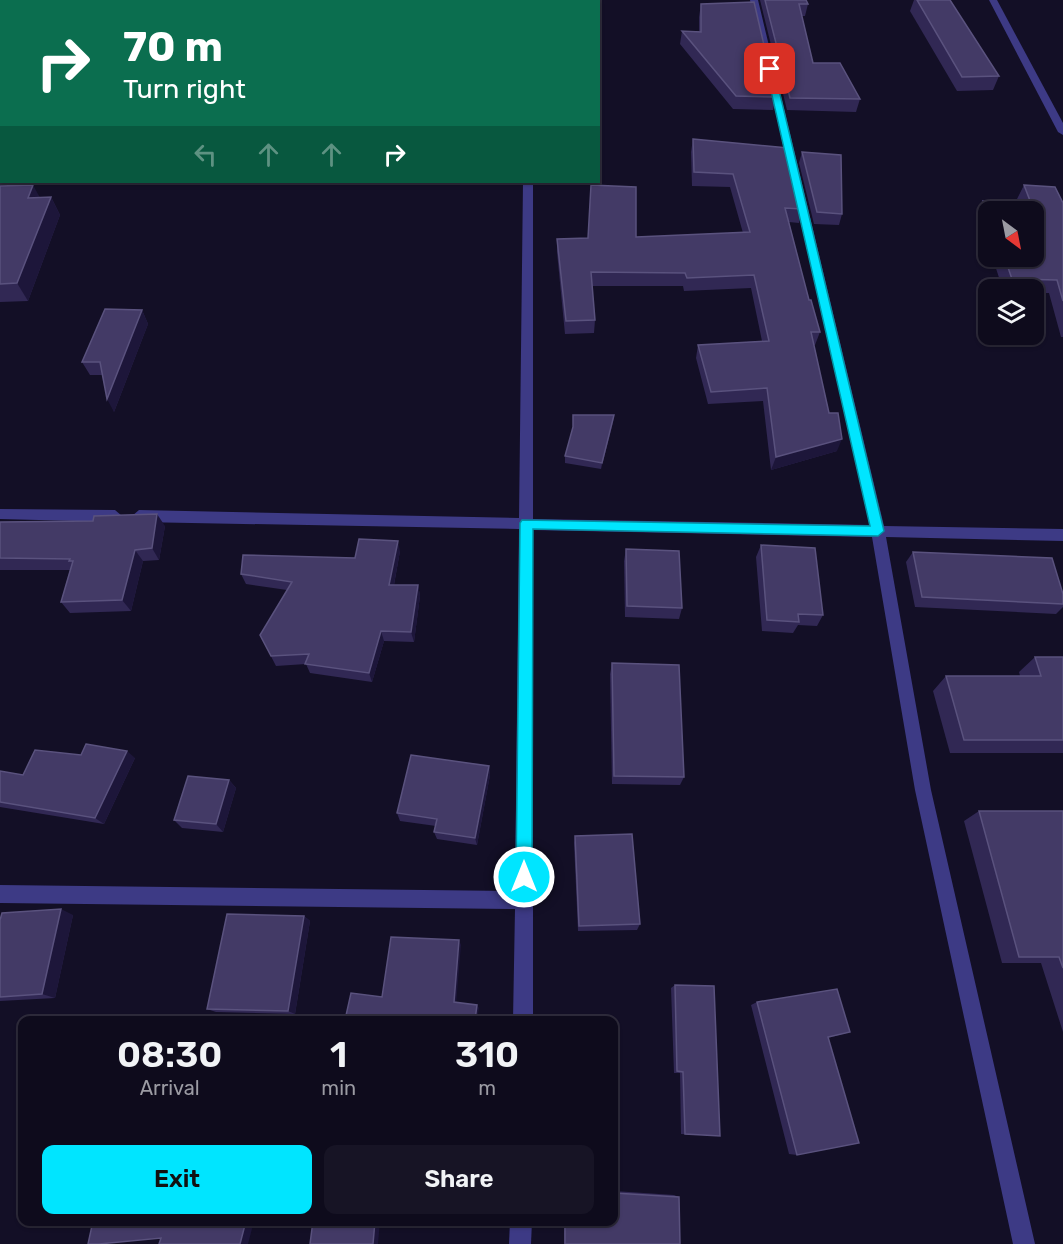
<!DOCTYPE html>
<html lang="en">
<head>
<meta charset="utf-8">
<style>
  :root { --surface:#0e0b1c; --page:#171425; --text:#f1f3f6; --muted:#9b9ba3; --line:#2e2b3b; --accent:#00e5ff }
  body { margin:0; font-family:Rubik,sans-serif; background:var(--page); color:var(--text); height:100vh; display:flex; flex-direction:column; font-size:22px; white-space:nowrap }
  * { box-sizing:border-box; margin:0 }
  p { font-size:20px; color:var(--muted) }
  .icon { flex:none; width:33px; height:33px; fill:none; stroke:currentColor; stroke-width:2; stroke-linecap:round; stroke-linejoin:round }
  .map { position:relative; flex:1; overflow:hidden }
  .details { position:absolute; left:18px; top:1016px; width:600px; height:210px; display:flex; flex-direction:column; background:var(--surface); border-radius:12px; box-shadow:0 2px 4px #0004,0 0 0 2px var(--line) }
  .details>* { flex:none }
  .top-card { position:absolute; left:0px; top:0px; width:600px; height:183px; box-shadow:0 2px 4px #0004,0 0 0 2px var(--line); background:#0b6e4f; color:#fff; overflow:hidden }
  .needle { width:39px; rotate:148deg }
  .controls { position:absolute; left:978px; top:201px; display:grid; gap:12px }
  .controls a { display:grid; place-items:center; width:66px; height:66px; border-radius:12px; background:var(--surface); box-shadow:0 2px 4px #0004,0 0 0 2px var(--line); font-size:30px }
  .pin { position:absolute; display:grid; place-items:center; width:51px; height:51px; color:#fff; margin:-26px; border-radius:12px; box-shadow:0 3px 9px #0006 }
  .me { position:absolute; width:66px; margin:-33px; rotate:0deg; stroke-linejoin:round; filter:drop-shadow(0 0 4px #0008) }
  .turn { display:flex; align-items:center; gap:21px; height:126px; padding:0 24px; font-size:27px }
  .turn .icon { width:78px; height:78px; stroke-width:2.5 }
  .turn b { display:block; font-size:42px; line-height:51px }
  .lanes { display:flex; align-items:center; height:57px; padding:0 24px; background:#0003; justify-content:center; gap:30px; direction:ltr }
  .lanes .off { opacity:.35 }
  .eta { display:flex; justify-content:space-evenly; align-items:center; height:102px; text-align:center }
  .eta b { font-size:36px; font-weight:600; line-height:42px }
  .action { display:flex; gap:12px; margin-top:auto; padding:12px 24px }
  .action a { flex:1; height:69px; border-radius:12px; background:var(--accent); color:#111; font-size:24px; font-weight:600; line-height:69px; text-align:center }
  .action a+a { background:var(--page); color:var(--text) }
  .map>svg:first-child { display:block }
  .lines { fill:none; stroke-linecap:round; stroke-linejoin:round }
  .minor { fill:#3d3a85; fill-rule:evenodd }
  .wall { fill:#312854 }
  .shaded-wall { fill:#1d163a }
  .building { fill:#433a66; stroke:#5a527e; stroke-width:1.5 }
  .route { fill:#00e5ff; stroke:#0095a6; stroke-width:1.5 }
</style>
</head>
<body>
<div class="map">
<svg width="1063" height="1244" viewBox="0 0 1063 1244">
  <rect width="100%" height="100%" fill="#130f26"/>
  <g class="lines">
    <g class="minor">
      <rect x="526" y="0" width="8" height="2"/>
      <path d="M 750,0 L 758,0 L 884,526 L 1063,529 L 1063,541 L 886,537 L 931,790 L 1035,1244 L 1013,1244 L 915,790 L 872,537 L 533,530 L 533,1020 L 513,1020 L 515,909 L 0,903 L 0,885 L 515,891 L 519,529 L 139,522 L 132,516 L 139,510 L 519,518 L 523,182 L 533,182 L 533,519 L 870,525 Z"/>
      <path d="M 989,0 L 997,0 L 1063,123 L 1063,135 L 1058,132 Z"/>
      <path d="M 0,509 L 115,510 L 122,516 L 115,522 L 0,519 Z"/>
      <path d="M 510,1221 L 532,1221 L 531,1244 L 509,1244 Z"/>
    </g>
  </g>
  <g class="wall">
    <path d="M 760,0 L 806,0 L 808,4 L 805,16 L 802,16 L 813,63 L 860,99 L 856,112 L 787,110 Z"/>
    <path d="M 914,0 L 950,0 L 999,76 L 993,90 L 957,91 L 910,11 Z"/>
    <path d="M 701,4 L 776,97 L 773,110 L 733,109 L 680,44 L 682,31 L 699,31 L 699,17 Z"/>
    <path d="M 693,139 L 802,209 L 799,223 L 789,222 L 809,300 L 820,332 L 815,345 L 814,345 L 837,451 L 771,470 L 763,401 L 708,404 L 696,358 L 698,345 L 762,341 L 751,288 L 684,291 L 683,286 L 592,286 L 595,320 L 594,333 L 565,334 L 557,252 L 557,239 L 636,237 L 743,233 L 730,187 L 692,186 L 691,152 Z"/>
    <path d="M 802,152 L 842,214 L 839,225 L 814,224 L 799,163 Z"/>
    <path d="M 1024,185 L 1063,203 L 1063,337 L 1061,337 L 1049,293 L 1034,293 L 1034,290 L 1003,290 L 992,256 L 1034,256 L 988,212 L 988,248 L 977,215 L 983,201 L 1019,205 L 1017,199 Z"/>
    <path d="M 0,186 L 40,198 L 51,197 L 60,215 L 28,301 L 0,302 Z"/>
    <path d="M 142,310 L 148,324 L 114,412 L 102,375 L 90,375 L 82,362 Z"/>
    <path d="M 573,415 L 614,415 L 613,422 L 601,469 L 565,463 L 565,456 L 573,429 Z"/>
    <path d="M 0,522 L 165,526 L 159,560 L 143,561 L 131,611 L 70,613 L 61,602 L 70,570 L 0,570 Z"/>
    <path d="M 761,545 L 823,615 L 817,626 L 798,625 L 793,633 L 762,631 L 756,557 Z"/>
    <path d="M 626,549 L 682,608 L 679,619 L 625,617 L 624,561 Z"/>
    <path d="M 400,551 L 394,585 L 418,585 L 420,596 L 414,642 L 384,641 L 372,682 L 310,673 L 306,664 L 276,666 L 260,635 L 287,590 L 246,584 L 241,574 Z"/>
    <path d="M 913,552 L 1063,594 L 1063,607 L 1056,614 L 915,607 L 906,562 Z"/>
    <path d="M 1035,657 L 1063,657 L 1063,753 L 950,753 L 933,691 L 946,676 L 1020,676 L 1019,672 Z"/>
    <path d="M 612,663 L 684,777 L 680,785 L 612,784 L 610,674 Z"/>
    <path d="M 81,755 L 135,758 L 104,824 L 0,807 L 0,771 L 23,775 Z"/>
    <path d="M 489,766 L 490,775 L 477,845 L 437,839 L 434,832 L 436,826 L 400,821 L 397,813 Z"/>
    <path d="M 229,780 L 236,788 L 223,832 L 182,828 L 174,820 Z"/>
    <path d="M 979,811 L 1063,811 L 1063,1032 L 1041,963 L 1002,963 L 964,821 Z"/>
    <path d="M 575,836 L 640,924 L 637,930 L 578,931 L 574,843 Z"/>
    <path d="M 73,915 L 55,998 L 0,1001 L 0,920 Z"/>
    <path d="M 304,916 L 310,921 L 295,1014 L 216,1012 L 207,1009 Z"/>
    <path d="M 675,985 L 720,1136 L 681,1134 L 680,1073 L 674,1073 L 671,988 Z"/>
    <path d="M 757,1002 L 850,1032 L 828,1038 L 797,1155 L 789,1154 L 751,1005 Z"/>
    <path d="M 614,1191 L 674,1195 L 679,1197 L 680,1244 L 564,1244 L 564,1221 L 614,1221 Z"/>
  </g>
  <g class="shaded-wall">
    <path d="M 0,0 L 11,0 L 8,2 L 2,2 L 2,5 L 0,6 Z"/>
    <path d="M 158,0 L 171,0 L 170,2 L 157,2 Z"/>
    <path d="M 33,185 L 43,203 L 28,198 Z"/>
    <path d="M 51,197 L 60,215 L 28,301 L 17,283 Z"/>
    <path d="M 142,310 L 148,324 L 114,412 L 107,399 Z"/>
    <path d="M 614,415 L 613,422 L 601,469 L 602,463 Z"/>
    <path d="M 842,439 L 837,451 L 771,470 L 776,457 Z"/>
    <path d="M 157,514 L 165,526 L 159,560 L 152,548 Z"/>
    <path d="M 398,541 L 400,551 L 392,595 L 389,585 Z"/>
    <path d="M 135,550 L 143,561 L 131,611 L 122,600 Z"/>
    <path d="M 418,585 L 420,596 L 414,642 L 411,632 Z"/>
    <path d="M 381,631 L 384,641 L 372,682 L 369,673 Z"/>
    <path d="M 127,751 L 135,758 L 104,824 L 95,818 Z"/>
    <path d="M 489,766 L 490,775 L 477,845 L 475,838 Z"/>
    <path d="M 229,780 L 236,788 L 223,832 L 216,824 Z"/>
    <path d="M 61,909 L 73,915 L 55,998 L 42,994 Z"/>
    <path d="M 304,916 L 310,921 L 295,1014 L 288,1011 Z"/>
    <path d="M 459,940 L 461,945 L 456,1005 L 454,1002 Z"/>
    <path d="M 477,1005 L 479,1008 L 477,1020 L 475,1020 Z"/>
    <path d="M 246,1221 L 254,1221 L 248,1244 L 240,1244 Z"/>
    <path d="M 375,1221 L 380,1221 L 378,1244 L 373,1244 Z"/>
  </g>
  <g class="building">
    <path d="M 110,0 L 158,0 L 157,2 L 109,2 Z"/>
    <path d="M 765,0 L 806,0 L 808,4 L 799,4 L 813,63 L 840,63 L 860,99 L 790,98 Z"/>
    <path d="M 917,0 L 950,0 L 999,76 L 962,77 Z"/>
    <path d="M 754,2 L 776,97 L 736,96 L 682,31 L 701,32 L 701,4 Z"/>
    <path d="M 693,139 L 788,148 L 802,209 L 785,208 L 809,300 L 811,300 L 820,332 L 811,332 L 829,413 L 838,413 L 842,439 L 776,457 L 767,388 L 711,392 L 698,345 L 769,341 L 754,275 L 687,278 L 685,273 L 591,272 L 595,320 L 566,321 L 557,239 L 588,238 L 591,185 L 636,187 L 636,237 L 750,232 L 733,174 L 694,172 Z"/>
    <path d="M 802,152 L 841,155 L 842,214 L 817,212 Z"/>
    <path d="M 33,185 L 28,198 L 51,197 L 17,283 L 0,284 L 0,186 Z"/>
    <path d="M 1024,185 L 1055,187 L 1063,203 L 1063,301 L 1057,280 L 1012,279 L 1004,256 L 1034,256 L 1034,212 L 988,212 L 988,215 L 983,201 L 1032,206 Z"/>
    <path d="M 105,309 L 142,310 L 107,399 L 100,362 L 82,362 Z"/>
    <path d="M 573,415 L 614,415 L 602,463 L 565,456 L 573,427 Z"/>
    <path d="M 157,514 L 152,548 L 135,550 L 122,600 L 61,602 L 73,561 L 69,561 L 70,559 L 0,558 L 0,522 L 93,521 L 94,516 Z"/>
    <path d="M 359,539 L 398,541 L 389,585 L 418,585 L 411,632 L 381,631 L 369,673 L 305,664 L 309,654 L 271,656 L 260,635 L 292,582 L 241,574 L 243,555 L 355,558 Z"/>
    <path d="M 761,545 L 815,548 L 823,615 L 798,614 L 799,622 L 767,620 Z"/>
    <path d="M 626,549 L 679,551 L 682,608 L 627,606 Z"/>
    <path d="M 913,552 L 1052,558 L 1063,594 L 1063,604 L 922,597 Z"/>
    <path d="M 1035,657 L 1063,657 L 1063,740 L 964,740 L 946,676 L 1041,676 Z"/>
    <path d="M 612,663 L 679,665 L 684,777 L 614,776 Z"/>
    <path d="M 86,744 L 127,751 L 95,818 L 0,802 L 0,771 L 23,775 L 35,750 L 81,755 Z"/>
    <path d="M 411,755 L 489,766 L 475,838 L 434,832 L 437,819 L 397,813 Z"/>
    <path d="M 188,776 L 229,780 L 216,824 L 174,820 Z"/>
    <path d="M 979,811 L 1063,811 L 1063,968 L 1059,957 L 1019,957 Z"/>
    <path d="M 632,834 L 640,924 L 579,926 L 575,836 Z"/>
    <path d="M 61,909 L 42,994 L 0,997 L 0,920 L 2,913 Z"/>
    <path d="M 227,914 L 304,916 L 288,1011 L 207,1009 Z"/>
    <path d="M 391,937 L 459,940 L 454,1002 L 477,1005 L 475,1020 L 345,1020 L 351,993 L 382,997 Z"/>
    <path d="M 675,985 L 714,986 L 720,1136 L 685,1134 L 683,1072 L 677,1071 Z"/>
    <path d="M 837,989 L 850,1032 L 828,1037 L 859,1143 L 797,1155 L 757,1002 Z"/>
    <path d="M 614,1193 L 679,1197 L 680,1244 L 565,1244 L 565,1221 L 614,1221 Z"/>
    <path d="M 93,1221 L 246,1221 L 240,1244 L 159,1244 L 161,1238 L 99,1244 L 88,1244 Z"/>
    <path d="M 313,1221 L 375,1221 L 373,1244 L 310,1244 Z"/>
  </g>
  <path class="route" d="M 770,67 L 774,69 L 884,531 L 878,536 L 533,529 L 532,877 L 530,883 L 524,885 L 519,883 L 516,877 L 520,523 L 522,520 L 870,526 L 766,69 Z"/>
</svg>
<div class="controls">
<a><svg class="needle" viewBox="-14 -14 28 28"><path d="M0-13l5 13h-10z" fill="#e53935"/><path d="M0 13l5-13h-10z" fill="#9b9ba3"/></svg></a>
<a><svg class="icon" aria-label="layers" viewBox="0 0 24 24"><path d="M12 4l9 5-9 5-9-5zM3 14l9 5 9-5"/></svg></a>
</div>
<div class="pin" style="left:770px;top:69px;background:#d93025"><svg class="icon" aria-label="arrive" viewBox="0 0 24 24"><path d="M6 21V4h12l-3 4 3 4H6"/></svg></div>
<svg class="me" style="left:524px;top:877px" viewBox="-20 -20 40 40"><circle r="17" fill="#00e5ff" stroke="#fff" stroke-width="3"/><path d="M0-11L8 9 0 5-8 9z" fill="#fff"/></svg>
<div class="top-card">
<div class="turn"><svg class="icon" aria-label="right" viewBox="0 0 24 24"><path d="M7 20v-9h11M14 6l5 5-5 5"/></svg><div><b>70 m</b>Turn right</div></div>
<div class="lanes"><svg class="icon off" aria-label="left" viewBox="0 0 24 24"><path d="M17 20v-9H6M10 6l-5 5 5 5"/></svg><svg class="icon off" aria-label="ahead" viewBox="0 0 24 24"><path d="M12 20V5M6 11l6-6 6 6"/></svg><svg class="icon off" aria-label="ahead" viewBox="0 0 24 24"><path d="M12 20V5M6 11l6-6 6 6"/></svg><svg class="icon" aria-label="right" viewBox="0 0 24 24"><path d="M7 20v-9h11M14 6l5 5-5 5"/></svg></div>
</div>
<section class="details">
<div class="eta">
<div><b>08:30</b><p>Arrival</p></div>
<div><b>1</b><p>min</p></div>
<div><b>310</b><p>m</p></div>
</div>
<div class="action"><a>Exit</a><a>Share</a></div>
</section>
</div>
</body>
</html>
